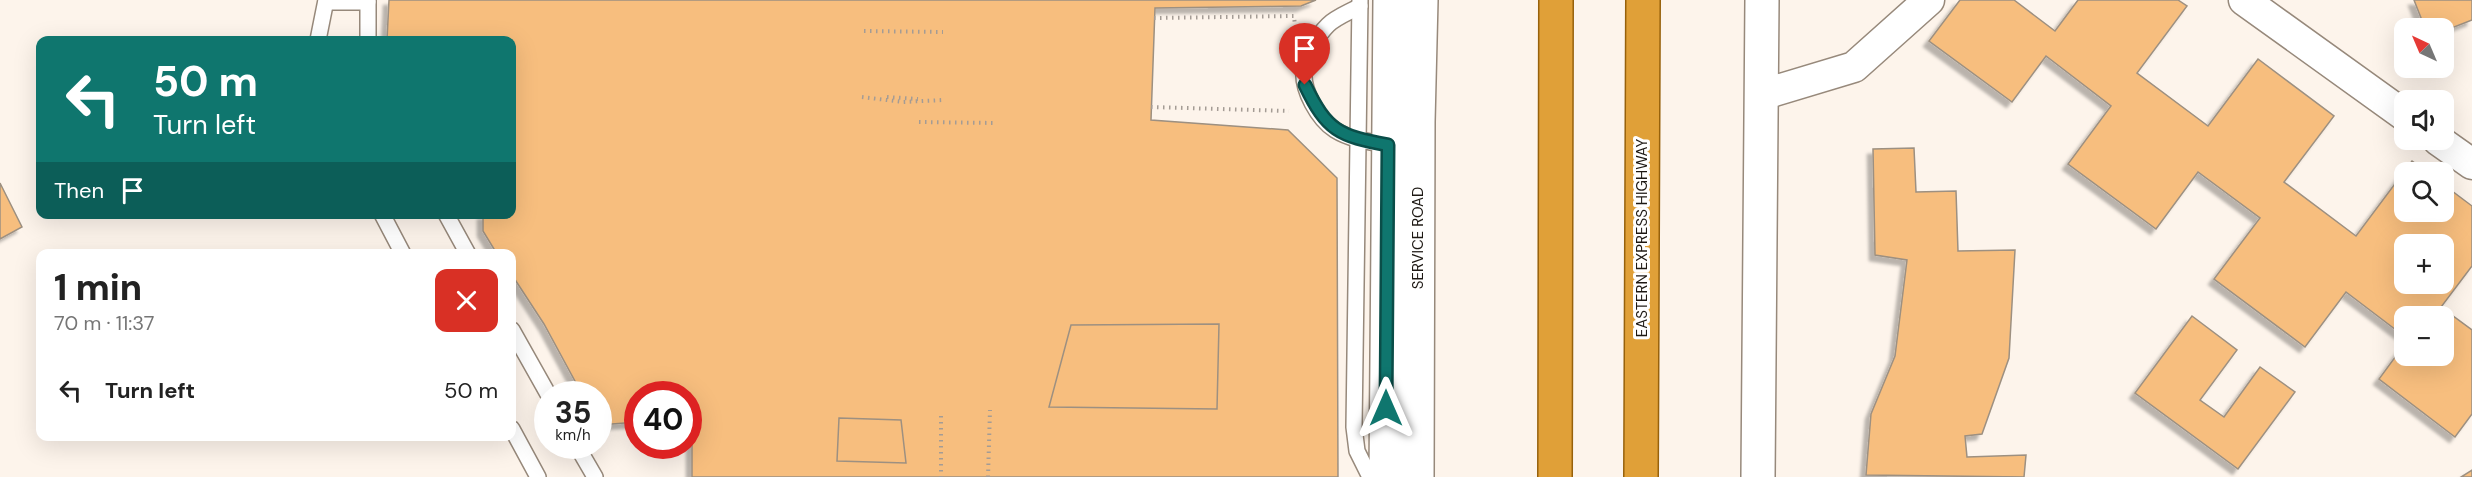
<!DOCTYPE html>
<html lang="en">
<head>
<meta charset="utf-8">
<style>
  :root { --surface:#fff; --page:#f2f2f2; --text:#222; --muted:#767676 }
  body { margin:0; font-family:"DM Sans",sans-serif; background:var(--page); color:var(--text); height:100vh; display:flex; flex-direction:column; font-size:22px; white-space:nowrap }
  * { box-sizing:border-box; margin:0 }
  p { font-size:20px; color:var(--muted) }
  .icon { flex:none; width:33px; height:33px; fill:none; stroke:currentColor; stroke-width:2; stroke-linecap:round; stroke-linejoin:round }
  .map { position:relative; flex:1; overflow:hidden }
  .details { position:absolute; left:36px; top:249px; width:480px; height:192px; display:flex; flex-direction:column; background:var(--surface); border-radius:12px; box-shadow:0 6px 24px #0002 }
  .details>* { flex:none }
  .hud { position:absolute; left:36px; top:36px; width:480px; height:183px; border-radius:12px; box-shadow:0 6px 24px #0002; background:#0f766e; color:#fff; overflow:hidden }
  .needle { width:39px; rotate:316deg }
  .controls { position:absolute; left:2394px; top:18px; display:grid; gap:12px }
  .controls a { display:grid; place-items:center; width:60px; height:60px; border-radius:12px; background:var(--surface); box-shadow:0 6px 24px #0002; font-size:30px }
  .speed { position:absolute; left:534px; top:381px; display:flex; gap:12px; font-size:30px; font-weight:700; text-align:center }
  .speed>* { display:grid; place-content:center; width:78px; height:78px; border-radius:50%; background:var(--surface); box-shadow:0 6px 24px #0002; line-height:1 }
  .speed small { font-size:15px; font-weight:400 }
  .speed .limit { border:9px solid #d22; background:#fff; color:#111 }
  .pin { position:absolute; display:grid; place-items:center; width:51px; height:51px; color:#fff; margin:-62px -26px; border-radius:50% 50% 50% 0; rotate:-45deg; box-shadow:0 0 6px #0007 }
  .pin .icon { rotate:45deg }
  .me { position:absolute; width:66px; margin:-33px; rotate:0deg; stroke-linejoin:round; filter:drop-shadow(0 0 4px #0008) }
  .turn { display:flex; align-items:center; gap:21px; height:126px; padding:0 18px; font-size:27px }
  .turn .icon { width:78px; height:78px; stroke-width:2.5 }
  .turn b { display:block; font-size:42px; line-height:51px }
  .then { display:flex; align-items:center; height:57px; padding:0 18px; background:#0003; gap:12px; font-size:22px }
  .round { display:grid; place-items:center; flex:none; width:63px; height:63px; border-radius:12px; background:var(--page) }
  .head { display:flex; align-items:center; justify-content:space-between; height:102px; padding:0 18px }
  h1 { font-size:36px; font-weight:800; line-height:45px }
  ul { padding:0; list-style:none }
  li { display:flex; align-items:center; gap:18px; height:78px; padding:0 18px }
  li div { flex:1 }
  li b { display:block; font-size:22px }
  li em { font-style:normal }
  .map>svg:first-child { display:block }
  .building { fill:#f7be7e; stroke:#9d9081; stroke-width:1.5; fill-rule:evenodd; filter:url(#shadow) }
  .lines { fill:none; stroke-linecap:round; stroke-linejoin:round }
  .service-casing { stroke:#97897b; stroke-width:18 }
  .minor-casing { stroke:#97897b; stroke-width:33 }
  .tertiary-casing { stroke:#97897b; stroke-width:36 }
  .trunk-casing { stroke:#97610b; stroke-width:36 }
  .path { stroke:#a49c95; stroke-width:4; stroke-dasharray:1.5 4.5; stroke-linecap:butt }
  .service { stroke:#fff; stroke-width:15 }
  .minor { stroke:#fff; stroke-width:30 }
  .tertiary { stroke:#fff; stroke-width:33 }
  .trunk { stroke:#e0a038; stroke-width:33 }
  .route-casing { stroke:#0a4d48; stroke-width:15 }
  .route { stroke:#0f766e; stroke-width:10 }
  .labels { text-anchor:middle; stroke-width:6; stroke-linejoin:round; paint-order:stroke }
  .street-label { font-size:15px; fill:#1d1813; stroke:#fff }
</style>
</head>
<body>
<div class="map">
<svg width="2472" height="477" viewBox="0 0 2472 477">
  <defs>
    <filter id="shadow"><feDropShadow dx="-5.5" dy="5.5" stdDeviation="1.5" flood-color="#0004"/></filter>
  </defs>
  <rect width="100%" height="100%" fill="#fdf4eb"/>
  <g class="building">
    <path d="M 389,0 L 1316,0 L 1301,6 L 1155,8 L 1151,120 L 1288,130 L 1337,178 L 1338,477 L 692,477 L 692,418 L 688,419 L 688,394 L 638,394 L 638,422 L 599,425 L 598,394 L 582,394 L 544,324 L 512,275 L 512,254 L 497,254 L 483,231 L 483,214 L 512,214 L 512,40 L 387,40 Z"/>
    <path d="M 1960,0 L 2014,0 L 2055,31 L 2078,0 L 2178,0 L 2187,6 L 2137,73 L 2208,126 L 2258,59 L 2334,116 L 2284,182 L 2356,236 L 2412,161 L 2427,172 L 2404,172 L 2404,212 L 2444,212 L 2444,185 L 2472,206 L 2472,266 L 2441,307 L 2472,330 L 2472,414 L 2455,437 L 2379,379 L 2404,345 L 2404,356 L 2444,356 L 2444,316 L 2404,316 L 2404,336 L 2346,292 L 2305,347 L 2214,279 L 2260,218 L 2198,172 L 2156,229 L 2068,164 L 2111,106 L 2046,56 L 2012,102 L 1929,41 ZM 2404,244 L 2444,244 L 2444,284 L 2404,284 Z"/>
    <path d="M 2414,0 L 2472,0 L 2472,20 L 2444,31 L 2444,28 L 2425,28 Z"/>
    <path d="M 1914,148 L 1916,192 L 1956,191 L 1958,251 L 2015,250 L 2009,358 L 1982,434 L 1965,436 L 1967,457 L 2026,455 L 2024,477 L 1866,475 L 1871,414 L 1895,356 L 1907,260 L 1875,255 L 1873,149 Z"/>
    <path d="M 0,183 L 22,227 L 0,239 Z"/>
    <path d="M 2192,316 L 2237,350 L 2200,400 L 2224,417 L 2260,367 L 2295,392 L 2238,469 L 2135,393 Z"/>
    <path d="M 1219,324 L 1217,409 L 1049,407 L 1071,325 Z"/>
    <path d="M 839,418 L 901,420 L 906,463 L 837,461 Z"/>
    <path d="M 2472,470 L 2472,477 L 2461,477 Z"/>
  </g>
  <g class="lines">
    <defs>
      <g id="service">
        <path d="M 1360,0 L 1354,427 L 1357,451 L 1370,477"/>
        <path d="M 326,2 L 368,2"/>
        <path d="M 1360,6 C 1350,12 1336,17 1328,25 C 1318,35 1305,55 1304,70 C 1302,90 1318,119 1335,130 C 1351,140 1370,142 1388,145"/>
        <path d="M 318,40 L 326,0"/>
        <path d="M 368,40 L 368,0"/>
        <path d="M 382,214 L 403,254"/>
        <path d="M 446,214 L 468,254"/>
        <path d="M 512,330 L 548,394"/>
        <path d="M 512,429 L 538,477"/>
        <path d="M 577,446 L 595,477"/>
      </g>
      <g id="minor">
        <path d="M 2244,0 L 2404,115"/>
        <path d="M 1761,95 L 1854,67 L 1929,0"/>
        <path d="M 2438,140 L 2472,164"/>
      </g>
      <g id="tertiary">
        <path d="M 1386,477 L 1390,0"/>
        <path d="M 1417,477 L 1418,122 L 1421,0"/>
        <path d="M 1758,477 L 1762,0"/>
      </g>
      <g id="trunk">
        <path d="M 1555,477 L 1556,0"/>
        <path d="M 1641,477 L 1643,0"/>
      </g>
    </defs>
    <use href="#service" class="service-casing"/>
    <use href="#minor" class="minor-casing"/>
    <use href="#tertiary" class="tertiary-casing"/>
    <use href="#trunk" class="trunk-casing"/>
    <g class="path">
      <path d="M 1154,18 L 1294,16 L 1295,26"/>
      <path d="M 864,31 L 943,32"/>
      <path d="M 862,97 L 903,102 L 943,100"/>
      <path d="M 887,97 L 918,99"/>
      <path d="M 1151,107 L 1289,111"/>
      <path d="M 919,122 L 995,123"/>
      <path d="M 941,416 L 941,477"/>
      <path d="M 988,477 L 990,410"/>
    </g>
    <use href="#service" class="service"/>
    <use href="#minor" class="minor"/>
    <use href="#tertiary" class="tertiary"/>
    <use href="#trunk" class="trunk"/>
  </g>
  <g class="lines">
    <defs>
      <path id="route" d="M 1305,85 C 1327,131 1339,136 1388,145 L 1386,408"/>
    </defs>
    <use href="#route" class="route-casing"/>
    <use href="#route" class="route"/>
  </g>
  <g class="labels">
    <g class="street-label">
      <text transform="translate(1418 238) rotate(-90)" y="5">SERVICE ROAD</text>
      <text transform="translate(1642 238) rotate(-90)" y="5">EASTERN EXPRESS HIGHWAY</text>
    </g>
  </g>
</svg>
<div class="controls">
<a><svg class="needle" viewBox="-14 -14 28 28"><path d="M0-13l5 13h-10z" fill="#e53935"/><path d="M0 13l5-13h-10z" fill="#767676"/></svg></a>
<a><svg class="icon" aria-label="sound" viewBox="0 0 24 24"><path d="M4 9h4l5-4v14l-5-4H4zM17 9q2 3 0 6"/></svg></a>
<a><svg class="icon" aria-label="search" viewBox="0 0 24 24"><circle cx="10" cy="10" r="6"/><path d="M15 15l6 6"/></svg></a>
<a>+</a>
<a>−</a>
</div>
<div class="speed"><div>35<small>km/h</small></div><div class="limit">40</div></div>
<div class="pin" style="left:1305px;top:85px;background:#d93025"><svg class="icon" aria-label="arrive" viewBox="0 0 24 24"><path d="M6 21V4h12l-3 4 3 4H6"/></svg></div>
<svg class="me" style="left:1386px;top:408px" viewBox="-20 -20 40 40"><path d="M0-17L14 15 0 8-14 15z" fill="#0f766e" stroke="#fff" stroke-width="4"/></svg>
<div class="hud">
<div class="turn"><svg class="icon" aria-label="left" viewBox="0 0 24 24"><path d="M17 20v-9H6M10 6l-5 5 5 5"/></svg><div><b>50 m</b>Turn left</div></div>
<div class="then">Then<svg class="icon" aria-label="arrive" viewBox="0 0 24 24"><path d="M6 21V4h12l-3 4 3 4H6"/></svg></div>
</div>
<section class="details">
<div class="head"><div><h1>1 min</h1><p>70 m · 11:37</p></div><a class="round" style="background:#d93025;color:#fff"><svg class="icon" aria-label="close" viewBox="0 0 24 24"><path d="M6 6l12 12M18 6L6 18"/></svg></a></div>
<ul>
<li><svg class="icon" aria-label="left" viewBox="0 0 24 24"><path d="M17 20v-9H6M10 6l-5 5 5 5"/></svg><div><b>Turn left</b></div><em>50 m</em></li>
</ul>
</section>
</div>
</body>
</html>
